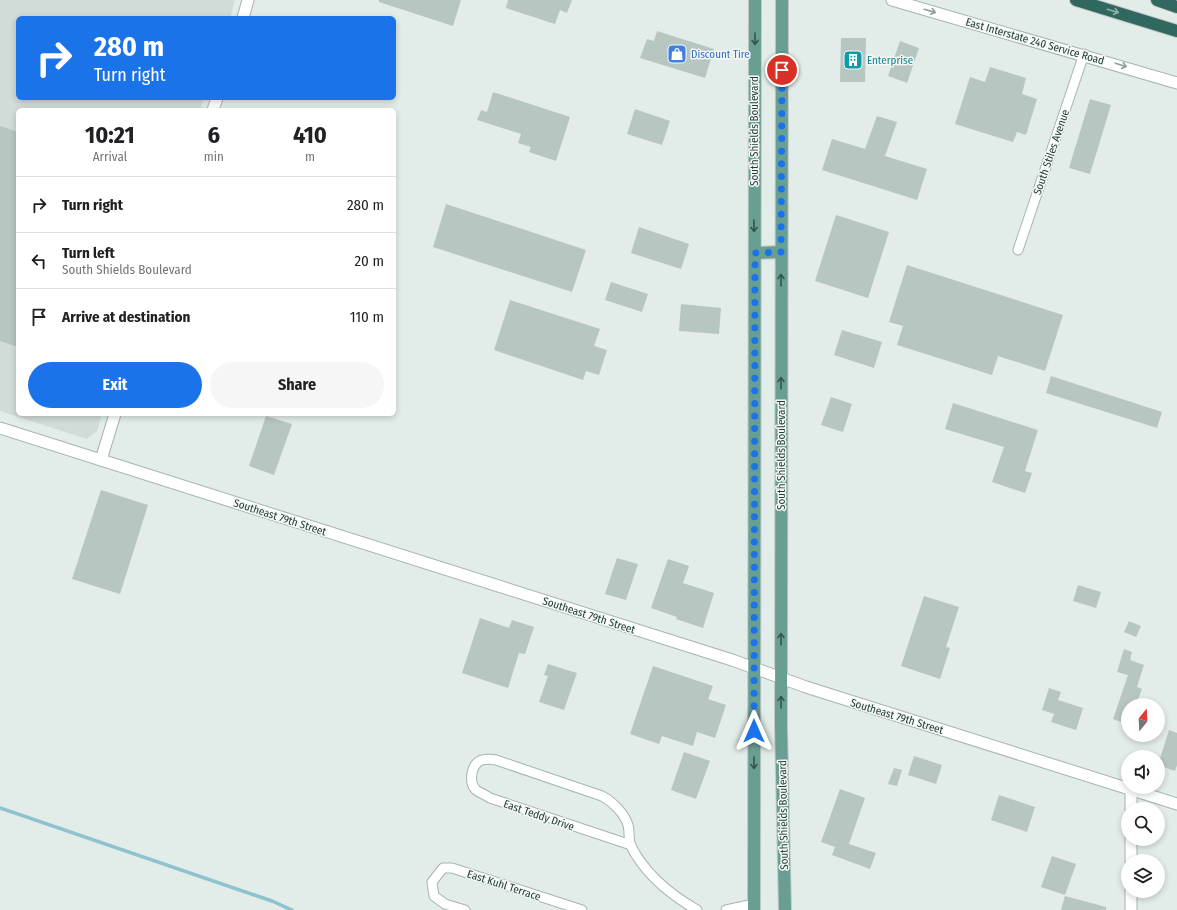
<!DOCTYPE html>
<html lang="en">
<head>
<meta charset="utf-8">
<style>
  :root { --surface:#fff; --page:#f6f6f6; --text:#202124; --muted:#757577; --line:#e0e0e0; --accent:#1a73e8 }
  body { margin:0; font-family:"Fira Sans Condensed",sans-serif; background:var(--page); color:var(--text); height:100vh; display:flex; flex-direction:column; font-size:15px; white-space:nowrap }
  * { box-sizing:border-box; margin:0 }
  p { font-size:13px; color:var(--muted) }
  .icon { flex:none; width:22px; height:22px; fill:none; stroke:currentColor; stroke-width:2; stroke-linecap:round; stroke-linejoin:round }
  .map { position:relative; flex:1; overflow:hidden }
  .sheet { position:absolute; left:16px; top:108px; width:380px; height:308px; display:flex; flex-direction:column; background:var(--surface); border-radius:6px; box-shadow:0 2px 6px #0003 }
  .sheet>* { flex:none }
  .hud { position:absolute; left:16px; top:16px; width:380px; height:84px; border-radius:6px; box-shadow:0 2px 6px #0003; background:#1a73e8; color:#fff; overflow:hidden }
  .needle { width:26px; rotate:18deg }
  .fabs { position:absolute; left:1121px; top:698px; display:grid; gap:8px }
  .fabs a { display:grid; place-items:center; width:44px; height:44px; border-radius:50%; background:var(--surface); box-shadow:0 2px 6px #0003; font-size:20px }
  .pin { position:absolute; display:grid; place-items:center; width:34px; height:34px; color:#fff; margin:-17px; border:2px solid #fff; border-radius:50%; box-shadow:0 1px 4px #0007 }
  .me { position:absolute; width:44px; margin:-22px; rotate:0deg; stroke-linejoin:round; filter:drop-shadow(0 0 3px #0008) }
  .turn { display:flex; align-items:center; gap:14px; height:84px; padding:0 12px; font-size:18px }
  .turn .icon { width:52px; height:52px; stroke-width:2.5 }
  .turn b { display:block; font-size:28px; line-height:34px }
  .eta { display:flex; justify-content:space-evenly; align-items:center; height:68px; text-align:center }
  .eta b { font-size:24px; font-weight:700; line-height:28px }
  .action { display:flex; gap:8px; margin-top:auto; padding:8px 12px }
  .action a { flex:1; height:46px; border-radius:24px; background:var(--accent); color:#fff; font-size:16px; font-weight:700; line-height:46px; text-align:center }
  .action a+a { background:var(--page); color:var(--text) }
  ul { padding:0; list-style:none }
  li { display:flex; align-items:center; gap:12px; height:56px; padding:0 12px; border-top:1px solid var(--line) }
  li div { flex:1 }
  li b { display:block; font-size:15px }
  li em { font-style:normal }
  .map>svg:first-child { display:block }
  .built { fill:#d1dbd7 }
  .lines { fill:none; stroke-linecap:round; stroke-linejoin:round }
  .stream { stroke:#8dc2ce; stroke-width:3.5 }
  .building { fill:#b8c6c1 }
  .minor-casing { stroke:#a5b4af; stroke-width:11 }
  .tertiary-casing { stroke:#a5b4af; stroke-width:13 }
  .primary-casing { stroke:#c1c8c7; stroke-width:14 }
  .motorway-casing { stroke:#c1c8c7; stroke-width:14 }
  .minor { stroke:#fff; stroke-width:9 }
  .tertiary { stroke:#fff; stroke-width:11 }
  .primary { stroke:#699f93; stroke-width:12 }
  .motorway { stroke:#30675e; stroke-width:12 }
  .oneway { stroke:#919e9a }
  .oneway2 { stroke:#92b0aa }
  .oneway3 { stroke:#34554d }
  .route { stroke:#1a73e8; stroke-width:7; stroke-dasharray:0 12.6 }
  .labels { text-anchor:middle; stroke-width:3; stroke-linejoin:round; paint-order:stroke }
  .street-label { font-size:11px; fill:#233c36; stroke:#f3f8f6 }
  .shop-label { font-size:11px; fill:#366cbe; stroke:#f3f8f6; text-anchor:start }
  .culture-label { font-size:11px; fill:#0d838f; stroke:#f3f8f6; text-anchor:start }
</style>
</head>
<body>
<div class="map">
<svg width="1177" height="910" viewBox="0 0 1177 910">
  <rect width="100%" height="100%" fill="#e2ece8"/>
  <path class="built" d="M 0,0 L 235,0 L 230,18 L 18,18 L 18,98 L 204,98 L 200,110 L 18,110 L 18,414 L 102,414 L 97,431 L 87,439 L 0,411 Z"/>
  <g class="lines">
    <path class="stream" d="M 0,808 L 272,901 L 292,910"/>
  </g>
  <g class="building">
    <path d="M 379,0 L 461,0 L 453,26 L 379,2 Z"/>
    <path d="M 508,0 L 572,0 L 567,13 L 560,10 L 555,24 L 506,8 Z"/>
    <path d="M 657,31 L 714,49 L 705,78 L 640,58 L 647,39 L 654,41 Z"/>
    <path d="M 841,38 L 866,38 L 865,82 L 840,82 Z"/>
    <path d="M 900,41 L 919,48 L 907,83 L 888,76 Z"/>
    <path d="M 990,67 L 1026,78 L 1022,94 L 1037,99 L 1026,135 L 1017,132 L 1013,142 L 955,124 L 970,77 L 985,82 Z"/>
    <path d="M 493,92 L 570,117 L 556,161 L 529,152 L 531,147 L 518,143 L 521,134 L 477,120 L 481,110 L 487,112 Z"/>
    <path d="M 1090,99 L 1111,105 L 1090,174 L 1069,168 Z"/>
    <path d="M 635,109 L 670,121 L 662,145 L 627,134 Z"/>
    <path d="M 877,116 L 897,122 L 885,156 L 927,169 L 917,200 L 822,170 L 832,139 L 865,149 Z"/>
    <path d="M 0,126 L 18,132 L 18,347 L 0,341 Z"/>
    <path d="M 446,204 L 586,250 L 572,292 L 433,247 Z"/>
    <path d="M 836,215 L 889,232 L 868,298 L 815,281 Z"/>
    <path d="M 639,227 L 689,244 L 681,269 L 631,253 Z"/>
    <path d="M 907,265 L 1063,315 L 1045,371 L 998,356 L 992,375 L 897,345 L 903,326 L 889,322 Z"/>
    <path d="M 611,282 L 648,294 L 642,312 L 605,300 Z"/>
    <path d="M 510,300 L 600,329 L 594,346 L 607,350 L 599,375 L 586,371 L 583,380 L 494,350 Z"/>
    <path d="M 681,304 L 721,308 L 719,334 L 679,331 Z"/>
    <path d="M 842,330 L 882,342 L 874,368 L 834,355 Z"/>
    <path d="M 1051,376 L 1162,412 L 1157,428 L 1046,393 Z"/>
    <path d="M 831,397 L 852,404 L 843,432 L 821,425 Z"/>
    <path d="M 953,403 L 1038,430 L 1025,471 L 1032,473 L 1025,493 L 992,482 L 1004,447 L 945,429 Z"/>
    <path d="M 266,416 L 292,424 L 274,475 L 249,466 Z"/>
    <path d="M 101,490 L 148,505 L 120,594 L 72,579 Z"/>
    <path d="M 617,558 L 638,564 L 626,600 L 605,594 Z"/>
    <path d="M 668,559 L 689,566 L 683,583 L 714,593 L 703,628 L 676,619 L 677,617 L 651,608 Z"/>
    <path d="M 1078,585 L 1101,592 L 1096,608 L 1073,601 Z"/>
    <path d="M 924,596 L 959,607 L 946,647 L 950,648 L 940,679 L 901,666 Z"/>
    <path d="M 480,618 L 509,628 L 512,620 L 534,627 L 525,654 L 519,653 L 508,688 L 462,673 Z"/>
    <path d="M 1129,621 L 1141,626 L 1136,637 L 1124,632 Z"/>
    <path d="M 1124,649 L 1132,652 L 1130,660 L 1144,665 L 1137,687 L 1142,689 L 1136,705 L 1128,705 L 1128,724 L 1113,719 L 1128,675 L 1117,672 Z"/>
    <path d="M 548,664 L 577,673 L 564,710 L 539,702 L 548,676 L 544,675 Z"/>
    <path d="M 653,666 L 713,686 L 708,699 L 726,705 L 715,738 L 697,732 L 693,746 L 662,736 L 659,744 L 630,734 Z"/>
    <path d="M 1049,688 L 1061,692 L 1058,700 L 1083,708 L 1076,730 L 1051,722 L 1054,714 L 1042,710 Z"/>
    <path d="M 1169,730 L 1177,733 L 1177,765 L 1175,771 L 1158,765 Z"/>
    <path d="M 684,752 L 710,761 L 696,799 L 671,790 Z"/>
    <path d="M 914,756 L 942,765 L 936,784 L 908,775 Z"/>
    <path d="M 894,768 L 902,770 L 897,786 L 888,784 Z"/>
    <path d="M 840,789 L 865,798 L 849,844 L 876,853 L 870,869 L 832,855 L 835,847 L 821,842 Z"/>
    <path d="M 999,795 L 1035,807 L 1027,832 L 991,820 Z"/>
    <path d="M 1052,856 L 1076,864 L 1065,895 L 1041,887 Z"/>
    <path d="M 1065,896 L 1106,907 L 1106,910 L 1061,910 Z"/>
  </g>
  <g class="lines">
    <defs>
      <g id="minor">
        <path d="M 1018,250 L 1084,54"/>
        <path d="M 631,845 L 490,798 C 486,795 480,793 476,790 C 469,783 471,769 477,763 C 482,758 490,759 496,760 L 602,796 C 613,802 624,813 628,825 C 630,832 628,840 631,846 C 645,874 671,895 697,910"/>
        <path d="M 465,910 L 445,904 L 434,896 L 432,882 L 443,868 L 452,868 L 582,910"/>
        <path d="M 726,910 L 754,904"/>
      </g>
      <g id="tertiary">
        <path d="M 892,0 L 1177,83"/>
        <path d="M 243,18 L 248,0"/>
        <path d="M 213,110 L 217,98"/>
        <path d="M 0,428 L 732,660 L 806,687 L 1177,804"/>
        <path d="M 101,460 L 115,414"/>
        <path d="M 1131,789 L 1131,809"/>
        <path d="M 1131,839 L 1131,861"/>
        <path d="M 1131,891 L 1131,910"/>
      </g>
      <g id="primary">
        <path d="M 782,0 L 781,726 L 785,910"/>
        <path d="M 755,253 L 781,252"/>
        <path d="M 754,910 L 755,0"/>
      </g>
      <g id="motorway">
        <path d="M 1076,0 L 1177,31"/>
        <path d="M 1157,0 L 1177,7"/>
      </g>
    </defs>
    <use href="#minor" class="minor-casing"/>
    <use href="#tertiary" class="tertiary-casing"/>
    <use href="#primary" class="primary-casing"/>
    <use href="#motorway" class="motorway-casing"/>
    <use href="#minor" class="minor"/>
    <use href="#tertiary" class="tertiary"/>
    <use href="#primary" class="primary"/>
    <use href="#motorway" class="motorway"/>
  </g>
  <defs><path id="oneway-shaft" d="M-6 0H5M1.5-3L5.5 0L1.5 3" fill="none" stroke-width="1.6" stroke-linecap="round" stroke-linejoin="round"/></defs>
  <g class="oneway">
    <use href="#oneway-shaft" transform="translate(930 11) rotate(16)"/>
    <use href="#oneway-shaft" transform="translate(1121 65) rotate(17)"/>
  </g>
  <use class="oneway2" href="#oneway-shaft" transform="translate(1113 11) rotate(17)"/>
  <g class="oneway3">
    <use href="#oneway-shaft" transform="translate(755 39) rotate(90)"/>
    <use href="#oneway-shaft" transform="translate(754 226) rotate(89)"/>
    <use href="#oneway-shaft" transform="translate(781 280) rotate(-90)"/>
    <use href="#oneway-shaft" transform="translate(781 383) rotate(-90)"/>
    <use href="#oneway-shaft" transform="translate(781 639) rotate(-90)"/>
    <use href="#oneway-shaft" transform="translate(781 702) rotate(-90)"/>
    <use href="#oneway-shaft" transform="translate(754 763) rotate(90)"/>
  </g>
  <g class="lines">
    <path class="route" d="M 754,731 L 755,253 L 781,252 L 782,70"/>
  </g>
  <defs>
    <symbol id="shop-square" viewBox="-11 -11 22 22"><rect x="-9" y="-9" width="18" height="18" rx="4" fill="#3f7fe0" stroke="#f3f8f6"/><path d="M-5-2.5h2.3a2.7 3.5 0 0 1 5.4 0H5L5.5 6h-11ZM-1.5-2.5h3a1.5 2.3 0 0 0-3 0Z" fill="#fff"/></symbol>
    <symbol id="building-square" viewBox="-11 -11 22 22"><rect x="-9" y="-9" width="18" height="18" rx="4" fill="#0f9aa8" stroke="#f3f8f6"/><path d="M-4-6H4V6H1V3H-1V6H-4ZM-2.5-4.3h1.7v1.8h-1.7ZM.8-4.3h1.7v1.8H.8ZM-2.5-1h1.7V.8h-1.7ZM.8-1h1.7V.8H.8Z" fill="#fff"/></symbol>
  </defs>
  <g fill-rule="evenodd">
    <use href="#shop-square" x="666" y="43" width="22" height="22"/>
    <use href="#building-square" x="842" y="49" width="22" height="22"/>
  </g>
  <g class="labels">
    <g class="street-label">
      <text transform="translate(1035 41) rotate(16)" y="4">East Interstate 240 Service Road</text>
      <text transform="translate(754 131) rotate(-90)" y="4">South Shields Boulevard</text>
      <text transform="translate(1051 152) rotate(-71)" y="4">South Stiles Avenue</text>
      <text transform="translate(781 455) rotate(-90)" y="4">South Shields Boulevard</text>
      <text transform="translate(280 517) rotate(18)" y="4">Southeast 79th Street</text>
      <text transform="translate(589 615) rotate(18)" y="4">Southeast 79th Street</text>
      <text transform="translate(897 716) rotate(17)" y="4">Southeast 79th Street</text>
      <text transform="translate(539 815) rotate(19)" y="4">East Teddy Drive</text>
      <text transform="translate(783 815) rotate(-91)" y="4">South Shields Boulevard</text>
      <text transform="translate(504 885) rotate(18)" y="4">East Kuhl Terrace</text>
    </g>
    <g class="shop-label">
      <text x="691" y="58">Discount Tire</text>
    </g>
    <g class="culture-label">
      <text x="867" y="64">Enterprise</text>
    </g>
  </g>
</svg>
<div class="fabs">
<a><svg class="needle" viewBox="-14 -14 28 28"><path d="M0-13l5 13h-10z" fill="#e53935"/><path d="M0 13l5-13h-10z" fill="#757577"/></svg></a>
<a><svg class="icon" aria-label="sound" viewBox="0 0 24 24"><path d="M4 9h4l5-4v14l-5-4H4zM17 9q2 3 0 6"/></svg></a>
<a><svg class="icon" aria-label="search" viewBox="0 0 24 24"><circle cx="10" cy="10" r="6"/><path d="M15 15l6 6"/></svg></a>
<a><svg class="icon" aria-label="layers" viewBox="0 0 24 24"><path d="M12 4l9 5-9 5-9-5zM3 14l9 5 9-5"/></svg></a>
</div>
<div class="pin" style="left:782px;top:70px;background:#d93025"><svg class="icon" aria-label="arrive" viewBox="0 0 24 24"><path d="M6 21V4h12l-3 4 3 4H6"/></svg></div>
<svg class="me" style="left:754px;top:731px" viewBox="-20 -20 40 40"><path d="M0-17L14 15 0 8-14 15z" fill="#1a73e8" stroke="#fff" stroke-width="4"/></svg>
<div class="hud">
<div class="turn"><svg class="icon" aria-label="right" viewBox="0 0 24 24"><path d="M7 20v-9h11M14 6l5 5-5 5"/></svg><div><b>280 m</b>Turn right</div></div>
</div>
<section class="sheet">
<div class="eta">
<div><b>10:21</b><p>Arrival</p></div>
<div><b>6</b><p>min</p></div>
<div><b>410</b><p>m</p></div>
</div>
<ul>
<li><svg class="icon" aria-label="right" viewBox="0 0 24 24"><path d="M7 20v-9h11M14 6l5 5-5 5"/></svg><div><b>Turn right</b></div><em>280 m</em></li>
<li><svg class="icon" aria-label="left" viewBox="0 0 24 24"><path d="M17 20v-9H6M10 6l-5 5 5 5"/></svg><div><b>Turn left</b><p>South Shields Boulevard</p></div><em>20 m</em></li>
<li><svg class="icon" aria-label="arrive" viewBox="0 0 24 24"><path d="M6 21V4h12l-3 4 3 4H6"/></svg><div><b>Arrive at destination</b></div><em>110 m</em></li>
</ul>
<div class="action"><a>Exit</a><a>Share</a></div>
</section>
</div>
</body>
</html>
